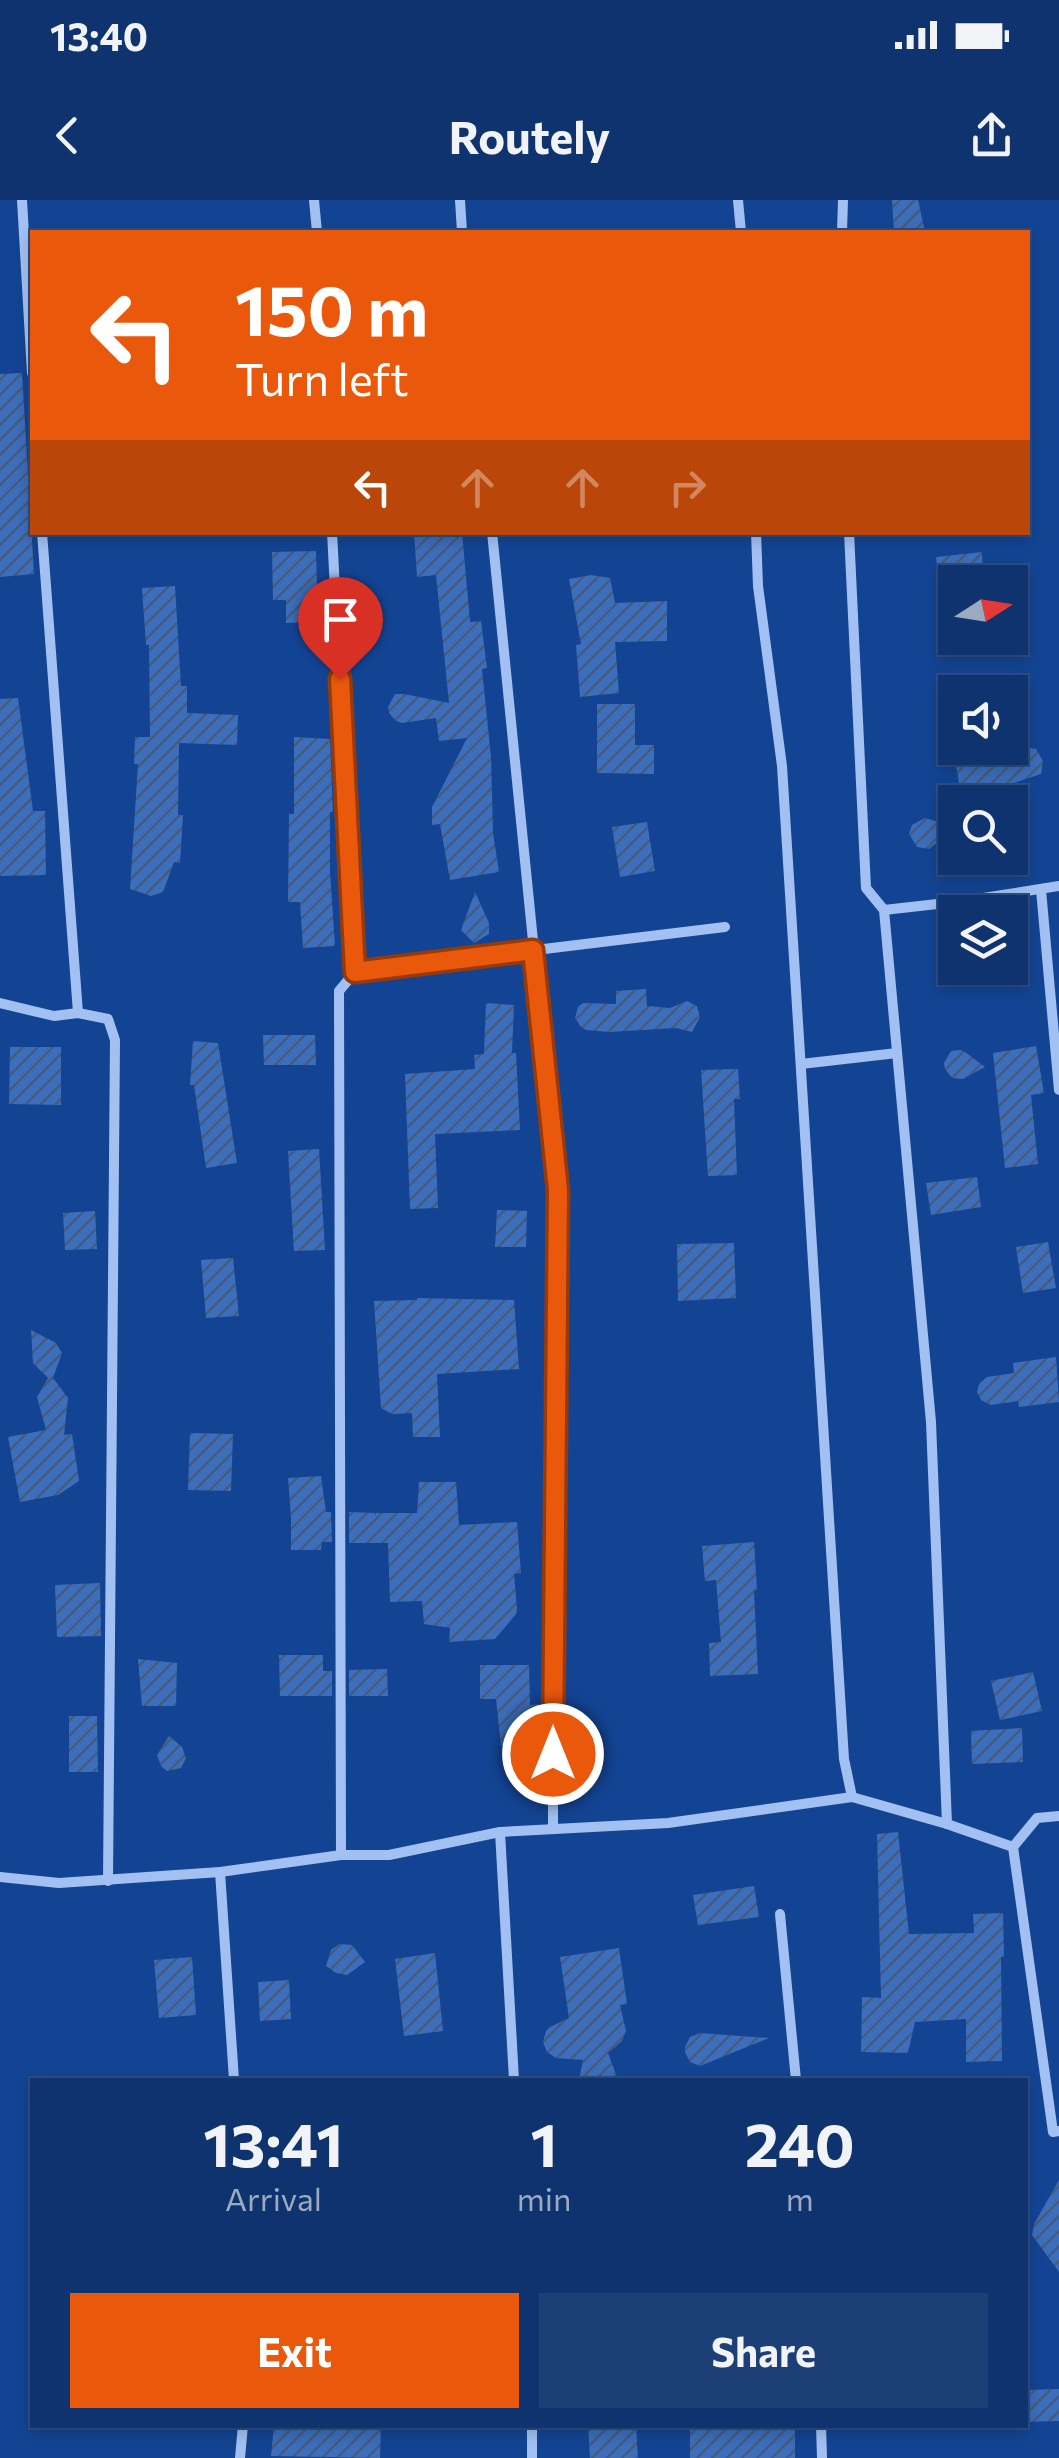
<!DOCTYPE html>
<html lang="en">
<head>
<meta charset="utf-8">
<style>
  :root { --surface:#0e336e; --page:#1c3f76; --text:#f1f3f6; --muted:#9baac2; --line:#2e4e81; --accent:#ea580c }
  body { margin:0; font-family:Commissioner,sans-serif; background:var(--page); color:var(--text); height:100vh; display:flex; flex-direction:column; font-size:38px; white-space:nowrap }
  * { box-sizing:border-box; margin:0 }
  p { font-size:32px; color:var(--muted) }
  .icon { flex:none; width:55px; height:55px; fill:none; stroke:currentColor; stroke-width:2; stroke-linecap:round; stroke-linejoin:round }
  .map { position:relative; flex:1; overflow:hidden }
  .side { position:absolute; left:30px; top:1878px; width:998px; height:350px; display:flex; flex-direction:column; background:var(--surface); border-radius:0px; box-shadow:0 5px 15px #0003,0 0 0 2px var(--line) }
  .side>* { flex:none }
  .banner { position:absolute; left:30px; top:30px; width:1000px; height:305px; border-radius:0px; box-shadow:0 5px 15px #0003,0 0 0 2px var(--line); background:#ea580c; color:#fff; overflow:hidden }
  .needle { width:65px; rotate:78deg }
  .buttons { position:absolute; left:938px; top:365px; display:grid; gap:20px }
  .buttons a { display:grid; place-items:center; width:90px; height:90px; border-radius:0px; background:var(--surface); box-shadow:0 5px 15px #0003,0 0 0 2px var(--line); font-size:50px }
  .pin { position:absolute; display:grid; place-items:center; width:85px; height:85px; color:#fff; margin:-102px -42px; border-radius:50% 50% 50% 0; rotate:-45deg; box-shadow:0 0 10px #0007 }
  .pin .icon { rotate:45deg }
  .me { position:absolute; width:110px; margin:-55px; rotate:0deg; stroke-linejoin:round; filter:drop-shadow(0 0 8px #0008) }
  .turn { display:flex; align-items:center; gap:35px; height:210px; padding:0 40px; font-size:45px }
  .turn .icon { width:130px; height:130px; stroke-width:2.5 }
  .turn b { display:block; font-size:70px; line-height:85px }
  .lanes { display:flex; align-items:center; height:95px; padding:0 40px; background:#0003; justify-content:center; gap:50px; direction:ltr }
  .lanes .off { opacity:.35 }
  .eta { display:flex; justify-content:space-evenly; align-items:center; height:170px; text-align:center }
  .eta b { font-size:60px; font-weight:700; line-height:70px }
  .action { display:flex; gap:20px; margin-top:auto; padding:20px 40px }
  .action a { flex:1; height:115px; border-radius:0px; background:var(--accent); color:#fff; font-size:40px; font-weight:700; line-height:115px; text-align:center }
  .action a+a { background:var(--page); color:var(--text) }
  .status { display:flex; justify-content:space-between; align-items:center; height:70px; padding:0 50px; background:var(--surface); direction:ltr }
  .status svg { height:28px; fill:currentColor }
  header { display:flex; justify-content:space-between; align-items:center; height:130px; padding:0 40px; background:var(--surface); font-size:45px; font-weight:700 }
  .map>svg:first-child { display:block }
  .building { fill:url(#building-hatch) }
  .lines { fill:none; stroke-linecap:round; stroke-linejoin:round }
  .street { stroke:#a2c1f2; stroke-width:10 }
  .route-casing { stroke:#983908; stroke-width:25 }
  .route { stroke:#ea580c; stroke-width:18 }
</style>
</head>
<body>
<div class="status"><b>13:40</b><svg viewBox="0 0 49 12"><path d="M0 12V9h3v3zM5 12V6h3v6zM10 12V3h3v9zM15 12V0h3v12zM26 1h20v11H26zM47 4h2v5h-2z"/></svg></div>
<header><svg class="icon" aria-label="back" viewBox="0 0 24 24"><path d="M15 5l-7 7 7 7"/></svg>Routely<svg class="icon" aria-label="share" viewBox="0 0 24 24"><path d="M12 15V3M7 8l5-5 5 5M5 13v7h14v-7"/></svg></header>
<div class="map">
<svg width="1059" height="2258" viewBox="0 0 1059 2258">
  <defs>
    <pattern id="building-hatch" width="6" height="6" patternUnits="userSpaceOnUse" patternTransform="scale(2.5)"><rect width="6" height="6" fill="#3c6ebb"/><path d="M-1 1l2-2M0 6l6-6M5 7l2-2" fill="none" stroke="#455b7e"/></pattern>
  </defs>
  <rect width="100%" height="100%" fill="#134493"/>
  <g class="building">
    <path d="M 892,0 L 918,0 L 925,32 L 894,32 Z"/>
    <path d="M 22,173 L 34,374 L 0,377 L 0,174 Z"/>
    <path d="M 414,332 L 462,332 L 470,422 L 481,421 L 487,468 L 482,469 L 491,557 L 493,633 L 499,672 L 450,680 L 440,624 L 432,625 L 432,607 L 467,538 L 439,541 L 436,518 L 402,523 L 396,521 L 389,513 L 388,507 L 395,494 L 404,494 L 449,503 L 436,375 L 417,377 Z"/>
    <path d="M 316,351 L 318,422 L 286,423 L 286,400 L 273,400 L 272,352 Z"/>
    <path d="M 982,352 L 983,382 L 939,382 L 936,357 Z"/>
    <path d="M 591,375 L 610,378 L 615,403 L 667,401 L 667,441 L 615,442 L 619,493 L 580,497 L 576,445 L 581,444 L 569,379 Z"/>
    <path d="M 175,386 L 181,486 L 187,486 L 187,513 L 238,515 L 237,545 L 179,543 L 178,615 L 183,615 L 180,663 L 174,662 L 163,692 L 151,696 L 130,689 L 138,564 L 134,564 L 135,537 L 150,537 L 149,445 L 146,445 L 142,388 Z"/>
    <path d="M 18,498 L 33,611 L 45,611 L 46,675 L 0,676 L 0,499 Z"/>
    <path d="M 597,504 L 635,504 L 635,545 L 654,545 L 654,574 L 597,573 Z"/>
    <path d="M 294,537 L 330,539 L 333,612 L 330,612 L 330,672 L 335,746 L 303,748 L 300,702 L 288,702 L 289,614 L 294,614 Z"/>
    <path d="M 1010,545 L 1036,549 L 1043,561 L 1041,574 L 1014,583 L 1017,600 L 962,602 L 955,558 L 1010,550 Z"/>
    <path d="M 925,618 L 939,622 L 939,641 L 929,649 L 917,647 L 909,634 L 912,625 Z"/>
    <path d="M 647,622 L 655,671 L 620,677 L 612,627 Z"/>
    <path d="M 475,692 L 489,723 L 489,734 L 474,743 L 461,730 Z"/>
    <path d="M 646,789 L 647,806 L 670,808 L 687,801 L 697,806 L 700,817 L 692,832 L 676,828 L 609,832 L 586,830 L 581,827 L 575,818 L 578,807 L 583,803 L 616,804 L 616,791 Z"/>
    <path d="M 486,803 L 514,805 L 512,853 L 516,853 L 520,930 L 435,934 L 438,1008 L 410,1009 L 405,874 L 475,869 L 474,855 L 484,854 Z"/>
    <path d="M 263,835 L 315,835 L 316,865 L 264,865 Z"/>
    <path d="M 193,841 L 218,843 L 237,963 L 206,968 L 194,885 L 190,885 Z"/>
    <path d="M 1036,846 L 1044,893 L 1031,895 L 1038,964 L 1005,968 L 993,853 Z"/>
    <path d="M 10,847 L 61,847 L 61,905 L 9,904 Z"/>
    <path d="M 960,850 L 965,852 L 985,867 L 963,879 L 952,878 L 945,869 L 944,863 L 951,851 Z"/>
    <path d="M 738,869 L 740,899 L 734,899 L 737,975 L 708,976 L 701,870 Z"/>
    <path d="M 319,949 L 325,1050 L 294,1051 L 288,951 Z"/>
    <path d="M 977,977 L 981,1007 L 931,1015 L 926,983 Z"/>
    <path d="M 497,1010 L 527,1011 L 526,1047 L 495,1047 Z"/>
    <path d="M 95,1011 L 97,1049 L 65,1050 L 63,1013 Z"/>
    <path d="M 1048,1042 L 1056,1088 L 1023,1093 L 1016,1047 Z"/>
    <path d="M 734,1043 L 736,1098 L 678,1101 L 677,1044 Z"/>
    <path d="M 233,1058 L 239,1116 L 206,1118 L 201,1060 Z"/>
    <path d="M 417,1098 L 514,1100 L 519,1169 L 437,1174 L 440,1237 L 413,1237 L 412,1213 L 392,1214 L 381,1208 L 374,1101 L 417,1100 Z"/>
    <path d="M 31,1130 L 56,1143 L 62,1153 L 53,1178 L 68,1198 L 64,1235 L 72,1234 L 79,1281 L 58,1295 L 20,1302 L 8,1237 L 46,1230 L 37,1197 L 48,1178 L 33,1163 Z"/>
    <path d="M 1056,1157 L 1059,1202 L 1019,1207 L 1018,1201 L 991,1205 L 981,1200 L 977,1192 L 979,1184 L 987,1177 L 1014,1173 L 1013,1163 Z"/>
    <path d="M 190,1233 L 233,1234 L 231,1291 L 188,1290 Z"/>
    <path d="M 321,1276 L 326,1312 L 331,1312 L 332,1342 L 322,1342 L 321,1350 L 291,1350 L 291,1317 L 288,1278 Z"/>
    <path d="M 419,1282 L 456,1282 L 459,1325 L 517,1322 L 521,1373 L 514,1374 L 517,1409 L 516,1414 L 495,1439 L 449,1442 L 450,1428 L 424,1424 L 422,1401 L 390,1402 L 388,1343 L 349,1343 L 349,1312 L 375,1313 L 376,1316 L 376,1313 L 417,1313 Z"/>
    <path d="M 754,1342 L 757,1390 L 754,1391 L 758,1474 L 710,1476 L 709,1443 L 721,1442 L 716,1380 L 705,1381 L 702,1346 Z"/>
    <path d="M 100,1383 L 101,1436 L 57,1437 L 55,1385 Z"/>
    <path d="M 279,1455 L 323,1455 L 323,1471 L 332,1471 L 332,1496 L 280,1496 Z"/>
    <path d="M 138,1459 L 177,1463 L 176,1506 L 142,1506 Z"/>
    <path d="M 480,1465 L 529,1465 L 530,1505 L 538,1504 L 541,1543 L 501,1546 L 496,1499 L 480,1499 Z"/>
    <path d="M 387,1469 L 388,1496 L 349,1496 L 349,1470 Z"/>
    <path d="M 1033,1472 L 1042,1511 L 1000,1520 L 991,1481 Z"/>
    <path d="M 69,1516 L 97,1516 L 98,1572 L 69,1572 Z"/>
    <path d="M 1022,1528 L 1023,1562 L 972,1564 L 971,1531 Z"/>
    <path d="M 169,1536 L 182,1547 L 186,1558 L 181,1568 L 167,1571 L 161,1566 L 157,1555 Z"/>
    <path d="M 898,1632 L 909,1734 L 974,1733 L 973,1714 L 1003,1713 L 1004,1757 L 1001,1757 L 1002,1861 L 966,1862 L 966,1819 L 915,1822 L 908,1853 L 861,1852 L 862,1797 L 881,1798 L 877,1634 Z"/>
    <path d="M 754,1686 L 759,1717 L 698,1725 L 693,1695 Z"/>
    <path d="M 339,1744 L 352,1745 L 365,1762 L 347,1775 L 336,1773 L 326,1766 L 331,1750 Z"/>
    <path d="M 619,1748 L 627,1804 L 620,1805 L 626,1831 L 622,1841 L 608,1853 L 618,1880 L 579,1880 L 583,1860 L 556,1858 L 547,1852 L 543,1842 L 546,1831 L 550,1827 L 569,1818 L 560,1757 Z"/>
    <path d="M 435,1753 L 443,1831 L 404,1836 L 395,1759 Z"/>
    <path d="M 192,1757 L 196,1815 L 159,1818 L 154,1760 Z"/>
    <path d="M 289,1780 L 291,1819 L 260,1821 L 258,1782 Z"/>
    <path d="M 700,1833 L 769,1838 L 700,1866 L 690,1862 L 685,1852 L 685,1847 L 690,1837 Z"/>
    <path d="M 1059,1980 L 1059,2072 L 1032,2035 L 1034,2024 Z"/>
    <path d="M 1059,2189 L 1059,2221 L 1025,2222 L 1025,2190 Z"/>
    <path d="M 274,2225 L 381,2225 L 380,2258 L 271,2256 Z"/>
    <path d="M 588,2225 L 636,2225 L 638,2258 L 590,2258 Z"/>
    <rect x="690" y="2225" width="105" height="33"/>
  </g>
  <g class="lines">
    <g class="street">
      <path d="M 22,0 L 32,173"/>
      <path d="M 314,0 L 317,32"/>
      <path d="M 460,0 L 462,32"/>
      <path d="M 738,0 L 741,32"/>
      <path d="M 842,32 L 843,0"/>
      <path d="M 42,332 L 78,813"/>
      <path d="M 332,332 L 355,772 L 339,791 L 341,1655"/>
      <path d="M 492,332 L 558,990 L 553,1369 L 553,1628"/>
      <path d="M 756,332 L 758,386 L 782,566 L 844,1559 L 852,1597"/>
      <path d="M 849,332 L 866,688 L 884,710 L 931,1222 L 947,1624"/>
      <path d="M 1041,690 L 1059,890"/>
      <path d="M 884,710 L 964,701 L 1059,686"/>
      <path d="M 355,772 L 725,727"/>
      <path d="M 0,803 L 54,816 L 78,813 L 108,819 L 115,840 L 108,1681"/>
      <path d="M 801,864 L 897,853"/>
      <path d="M 500,1632 L 514,1880"/>
      <path d="M 1013,1647 L 1037,1618 L 1059,1616"/>
      <path d="M 220,1672 L 234,1880"/>
      <path d="M 0,1677 L 59,1683 L 220,1672 L 341,1655 L 389,1655 L 500,1632 L 668,1623 L 852,1597 L 947,1624 L 1013,1647 L 1053,1932 L 1059,1931"/>
      <path d="M 780,1714 L 796,1880"/>
      <path d="M 532,2225 L 532,2258"/>
      <path d="M 821,2225 L 822,2258"/>
      <path d="M 240,2258 L 243,2225"/>
    </g>
  </g>
  <g class="lines">
    <defs>
      <path id="route" d="M 340,479 L 355,772 L 533,750 L 558,990 L 553,1554"/>
    </defs>
    <use href="#route" class="route-casing"/>
    <use href="#route" class="route"/>
  </g>
</svg>
<div class="buttons">
<a><svg class="needle" viewBox="-14 -14 28 28"><path d="M0-13l5 13h-10z" fill="#e53935"/><path d="M0 13l5-13h-10z" fill="#9baac2"/></svg></a>
<a><svg class="icon" aria-label="sound" viewBox="0 0 24 24"><path d="M4 9h4l5-4v14l-5-4H4zM17 9q2 3 0 6"/></svg></a>
<a><svg class="icon" aria-label="search" viewBox="0 0 24 24"><circle cx="10" cy="10" r="6"/><path d="M15 15l6 6"/></svg></a>
<a><svg class="icon" aria-label="layers" viewBox="0 0 24 24"><path d="M12 4l9 5-9 5-9-5zM3 14l9 5 9-5"/></svg></a>
</div>
<div class="pin" style="left:340px;top:479px;background:#d93025"><svg class="icon" aria-label="arrive" viewBox="0 0 24 24"><path d="M6 21V4h12l-3 4 3 4H6"/></svg></div>
<svg class="me" style="left:553px;top:1554px" viewBox="-20 -20 40 40"><circle r="17" fill="#ea580c" stroke="#fff" stroke-width="3"/><path d="M0-11L8 9 0 5-8 9z" fill="#fff"/></svg>
<div class="banner">
<div class="turn"><svg class="icon" aria-label="left" viewBox="0 0 24 24"><path d="M17 20v-9H6M10 6l-5 5 5 5"/></svg><div><b>150 m</b>Turn left</div></div>
<div class="lanes"><svg class="icon" aria-label="left" viewBox="0 0 24 24"><path d="M17 20v-9H6M10 6l-5 5 5 5"/></svg><svg class="icon off" aria-label="ahead" viewBox="0 0 24 24"><path d="M12 20V5M6 11l6-6 6 6"/></svg><svg class="icon off" aria-label="ahead" viewBox="0 0 24 24"><path d="M12 20V5M6 11l6-6 6 6"/></svg><svg class="icon off" aria-label="right" viewBox="0 0 24 24"><path d="M7 20v-9h11M14 6l5 5-5 5"/></svg></div>
</div>
<section class="side">
<div class="eta">
<div><b>13:41</b><p>Arrival</p></div>
<div><b>1</b><p>min</p></div>
<div><b>240</b><p>m</p></div>
</div>
<div class="action"><a>Exit</a><a>Share</a></div>
</section>
</div>
</body>
</html>
